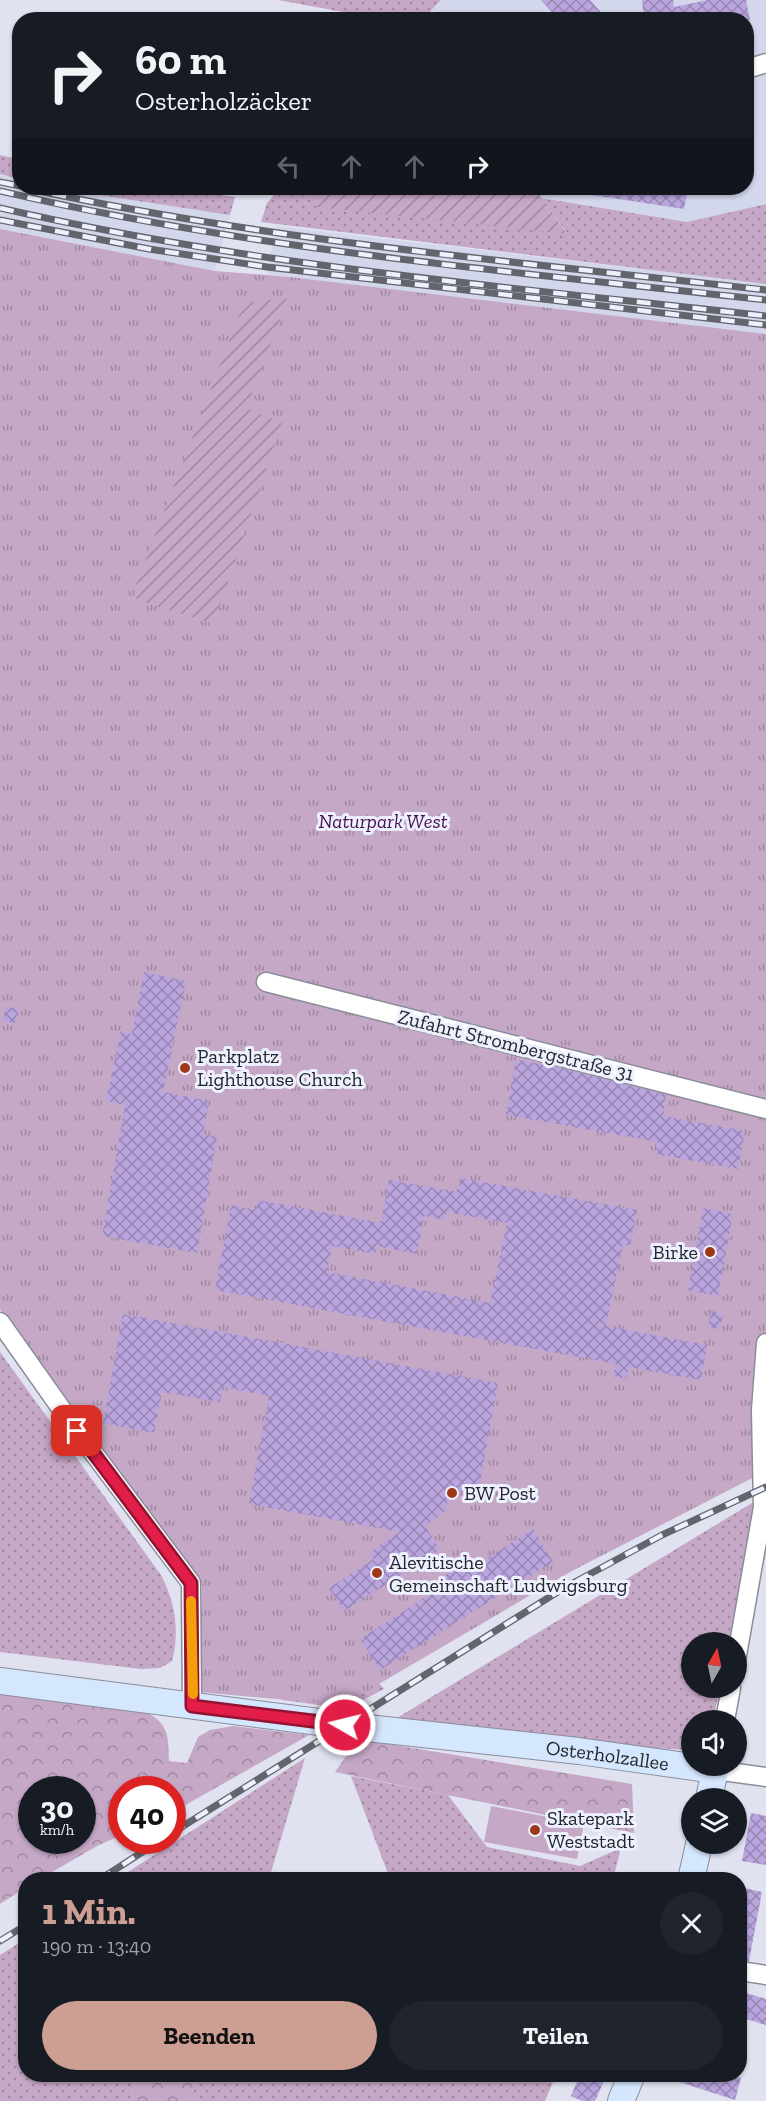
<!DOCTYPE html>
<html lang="de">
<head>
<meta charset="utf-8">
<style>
  :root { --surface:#171b24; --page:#20242c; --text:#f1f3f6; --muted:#9ea1a6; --accent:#cc9f92 }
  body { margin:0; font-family:"Zilla Slab",serif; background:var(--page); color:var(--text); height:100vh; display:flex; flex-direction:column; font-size:22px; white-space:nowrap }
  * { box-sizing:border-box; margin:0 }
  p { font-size:20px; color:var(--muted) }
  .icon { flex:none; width:33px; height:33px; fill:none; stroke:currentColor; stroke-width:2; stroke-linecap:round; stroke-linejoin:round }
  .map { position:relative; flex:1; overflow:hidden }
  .drawer { position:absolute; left:18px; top:1872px; width:729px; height:210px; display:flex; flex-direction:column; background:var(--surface); border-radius:24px; box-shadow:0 2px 4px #0004 }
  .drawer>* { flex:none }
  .guide { position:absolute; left:12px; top:12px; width:742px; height:183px; border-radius:24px; box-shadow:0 2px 4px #0004; background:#171b24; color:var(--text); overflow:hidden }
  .needle { width:39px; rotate:9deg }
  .buttons { position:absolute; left:681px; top:1632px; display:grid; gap:12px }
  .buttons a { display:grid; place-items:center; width:66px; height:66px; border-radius:50%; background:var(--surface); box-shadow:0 2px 4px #0004; font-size:30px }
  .speed { position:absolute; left:18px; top:1776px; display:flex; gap:12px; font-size:30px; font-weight:700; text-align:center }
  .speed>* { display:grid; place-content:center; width:78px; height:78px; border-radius:50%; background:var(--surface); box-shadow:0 2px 4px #0004; line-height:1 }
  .speed small { font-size:15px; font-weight:400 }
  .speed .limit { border:9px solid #d22; background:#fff; color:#111 }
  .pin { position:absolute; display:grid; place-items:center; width:51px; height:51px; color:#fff; margin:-26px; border-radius:12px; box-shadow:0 3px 9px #0006 }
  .me { position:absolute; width:66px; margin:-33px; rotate:278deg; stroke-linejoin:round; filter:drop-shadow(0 0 4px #0008) }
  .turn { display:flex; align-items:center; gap:21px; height:126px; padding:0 24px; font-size:27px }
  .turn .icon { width:78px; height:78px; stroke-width:2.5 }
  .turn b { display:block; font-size:42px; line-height:51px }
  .lanes { display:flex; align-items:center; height:57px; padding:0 24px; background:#0003; justify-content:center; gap:30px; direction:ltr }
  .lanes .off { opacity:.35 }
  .round { display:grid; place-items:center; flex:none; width:63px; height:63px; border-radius:32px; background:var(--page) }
  .summary { display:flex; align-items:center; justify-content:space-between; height:102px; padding:0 24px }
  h1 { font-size:36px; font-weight:700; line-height:45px; color:var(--accent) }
  .action { display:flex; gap:12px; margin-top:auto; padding:12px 24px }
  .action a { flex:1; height:69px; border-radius:36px; background:var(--accent); color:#111; font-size:24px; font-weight:700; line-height:69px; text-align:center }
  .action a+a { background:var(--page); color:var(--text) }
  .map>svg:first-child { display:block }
  .built { fill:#d3d7eb }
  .grass { fill:url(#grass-dots) }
  .forest { fill:url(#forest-crowns); fill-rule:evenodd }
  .park { fill:url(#park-tufts) }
  .garden { fill:url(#garden-furrows) }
  .pitch { fill:#c5a7c6 }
  .building { fill:url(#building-cross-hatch); fill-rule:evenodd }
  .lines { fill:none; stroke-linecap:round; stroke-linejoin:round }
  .street-casing { stroke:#8a8d99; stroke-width:21 }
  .secondary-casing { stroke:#8a8d99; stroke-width:28 }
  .street { stroke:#fff; stroke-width:18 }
  .secondary { stroke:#d4e7fe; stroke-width:26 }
  .rail-casing { stroke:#63646c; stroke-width:7 }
  .rail { stroke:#edf0fe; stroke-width:4.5; stroke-dasharray:14; stroke-linecap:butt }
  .route-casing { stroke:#92132f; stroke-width:15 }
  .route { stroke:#e11d48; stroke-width:10 }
  .slow { stroke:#f59e0b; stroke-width:10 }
  .poi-dot { fill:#9f3818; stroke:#edf0fe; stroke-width:2 }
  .labels { text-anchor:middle; stroke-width:6; stroke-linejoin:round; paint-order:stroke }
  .park-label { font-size:20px; font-style:italic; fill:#48124c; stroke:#edf0fe }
  .street-label { font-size:20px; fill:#25262b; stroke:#edf0fe }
  .poi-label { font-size:20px; fill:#25262b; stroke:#edf0fe; text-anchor:start }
</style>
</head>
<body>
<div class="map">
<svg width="766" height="2101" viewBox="0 0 766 2101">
  <defs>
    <pattern id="grass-dots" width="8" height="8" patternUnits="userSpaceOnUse" patternTransform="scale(1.5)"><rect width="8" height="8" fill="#c5a7c6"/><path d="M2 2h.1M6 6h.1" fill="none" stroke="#a088a1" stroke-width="1.8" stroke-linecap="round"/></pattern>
    <pattern id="forest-crowns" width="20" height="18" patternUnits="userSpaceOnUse" patternTransform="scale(1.5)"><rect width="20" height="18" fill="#c5a7c6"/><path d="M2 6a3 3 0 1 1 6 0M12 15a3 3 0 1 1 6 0" fill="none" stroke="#a088a1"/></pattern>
    <pattern id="park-tufts" width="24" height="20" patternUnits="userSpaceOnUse" patternTransform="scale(1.5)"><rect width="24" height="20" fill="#c5a7c6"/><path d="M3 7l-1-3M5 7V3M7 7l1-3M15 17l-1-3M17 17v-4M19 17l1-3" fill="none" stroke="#a088a1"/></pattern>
    <pattern id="garden-furrows" width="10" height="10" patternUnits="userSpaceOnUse" patternTransform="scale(1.5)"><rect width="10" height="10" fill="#c5a7c6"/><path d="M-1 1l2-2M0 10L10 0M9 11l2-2" fill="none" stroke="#a088a1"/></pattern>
    <pattern id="building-cross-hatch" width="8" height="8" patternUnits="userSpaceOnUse" patternTransform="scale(1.5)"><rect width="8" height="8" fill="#baa5de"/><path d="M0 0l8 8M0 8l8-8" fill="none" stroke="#9786b4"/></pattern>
  </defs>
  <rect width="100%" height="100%" fill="#e0e2f0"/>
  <g class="built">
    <path d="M 441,0 L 766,0 L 766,204 L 687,222 L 541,198 L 535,188 L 747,188 L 747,20 L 423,20 Z"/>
    <path d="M 0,175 L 19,179 L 20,188 L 53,188 L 230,215 L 215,271 L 0,229 Z"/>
    <path d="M 277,226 L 766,284 L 766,334 L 266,274 Z"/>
  </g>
  <g class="grass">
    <path d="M 278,0 L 441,0 L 423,19 L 381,19 Z"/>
    <path d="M 0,155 L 19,159 L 19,179 L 0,174 Z"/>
    <path d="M 53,188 L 171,188 L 235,197 L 230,215 Z"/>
    <path d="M 280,188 L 323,188 L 313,198 L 567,233 L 541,198 L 687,222 L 766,204 L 766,284 L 261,222 L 267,203 Z"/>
    <path d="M 0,1352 L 161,1575 C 175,1602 180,1631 172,1661 L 160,1668 L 141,1669 L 0,1652 Z"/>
    <path d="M 757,1500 L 729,1642 L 692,1642 L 692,1688 L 720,1688 L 713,1720 L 692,1720 L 691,1750 L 508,1741 L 377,1730 Z"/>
    <path d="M 257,1662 L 379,1683 L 384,1689 L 346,1709 L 283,1700 Z"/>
    <path d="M 305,1758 L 269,1879 L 117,1879 Z"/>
    <path d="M 351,1776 L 448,1795 L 487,1847 L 580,1866 L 621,1848 L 613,1879 L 390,1879 Z"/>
    <path d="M 25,1939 L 26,2074 L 137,2075 L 131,2101 L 0,2101 L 0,1955 Z"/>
    <path d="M 196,2075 L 556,2075 L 545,2101 L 190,2101 Z"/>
  </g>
  <g class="forest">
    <path d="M 0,1692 L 148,1713 C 170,1725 168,1739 169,1761 L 187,1763 L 198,1737 L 210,1730 L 233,1726 L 309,1735 L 173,1812 L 172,1790 L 122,1790 L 121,1835 L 97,1846 L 40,1879 L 26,1880 L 25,1888 L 0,1904 ZM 32,1790 L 82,1790 L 82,1840 L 32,1840 Z"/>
    <path d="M 358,1739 L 632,1784 L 634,1833 L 335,1772 Z"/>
    <path d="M 137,2075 L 196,2075 L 190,2101 L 131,2101 Z"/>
  </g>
  <path class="park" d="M 0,229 L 215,271 L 290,277 L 766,334 L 766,1471 L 570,1572 L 343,1705 L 199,1692 L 202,1583 L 0,1309 Z"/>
  <g class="garden">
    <path d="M 323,188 L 535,188 L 567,234 L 317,207 L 313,198 Z"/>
    <path d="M 288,299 L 246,409 L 282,422 L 214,624 L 137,600 L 134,590 L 243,305 L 259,300 Z"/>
  </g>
  <path class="pitch" d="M 491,1806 L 584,1824 L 577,1859 L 484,1842 Z"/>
  <g class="building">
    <path d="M 541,0 L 590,0 L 608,20 L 559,20 Z"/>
    <path d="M 642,0 L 673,0 L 674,7 L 708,0 L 746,0 L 750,20 L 644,20 Z"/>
    <path d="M 592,188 L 688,188 L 684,209 L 592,195 Z"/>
    <path d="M 144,972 L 186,981 L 163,1092 L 209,1101 L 203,1134 L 217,1137 L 197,1253 L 102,1236 L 125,1105 L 106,1101 L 121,1031 L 132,1034 Z"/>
    <path d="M 6,1007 L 19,1009 L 16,1023 L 3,1021 Z"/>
    <path d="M 516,1060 L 553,1066 L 666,1095 L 663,1116 L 745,1131 L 738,1169 L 656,1154 L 658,1142 L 506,1115 Z"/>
    <path d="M 460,1178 L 637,1210 L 630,1246 L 623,1244 L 606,1326 L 707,1345 L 701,1380 L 629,1367 L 626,1379 L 613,1376 L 616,1364 L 215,1290 L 231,1205 L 256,1210 L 258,1200 L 381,1223 L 389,1180 L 458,1192 ZM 446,1212 L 507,1223 L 490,1303 L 327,1272 L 332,1246 L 375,1254 L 377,1246 L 417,1254 L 424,1216 L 445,1220 Z"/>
    <path d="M 703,1208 L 733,1214 L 718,1296 L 688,1290 Z"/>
    <path d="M 711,1311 L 723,1314 L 720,1329 L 708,1327 Z"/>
    <path d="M 123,1314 L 498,1383 L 478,1494 L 450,1489 L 446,1510 L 425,1526 L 440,1550 L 344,1611 L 329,1588 L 374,1559 L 369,1552 L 400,1532 L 249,1504 L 269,1396 L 223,1387 L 220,1402 L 162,1392 L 154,1433 L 103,1423 Z"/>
    <path d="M 533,1529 L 553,1562 L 380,1670 L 360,1639 L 440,1588 L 436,1581 L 467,1561 L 472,1568 Z"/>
    <path d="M 751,1813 L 766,1816 L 766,1865 L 742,1861 Z"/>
    <path d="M 740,1887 L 762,1892 L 749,1961 L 740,1960 Z"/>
    <path d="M 740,1991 L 766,1999 L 766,2025 L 740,2017 Z"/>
    <path d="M 580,2074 L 607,2074 L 595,2101 L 582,2101 L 571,2096 Z"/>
    <path d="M 667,2074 L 729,2074 L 741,2078 L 735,2100 L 667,2078 Z"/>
  </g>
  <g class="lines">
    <defs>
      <g id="street">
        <path d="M 747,69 L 766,63"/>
        <path d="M 266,982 L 766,1109"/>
        <path d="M 0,1322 L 77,1431 L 191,1583 L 192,1706"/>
        <path d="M 736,1661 L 763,1507 L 761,1410 L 766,1343"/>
        <path d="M 725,1720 L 731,1688"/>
        <path d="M 716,1766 L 715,1770 L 766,1777"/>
        <path d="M 740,1971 L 766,1975"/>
      </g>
      <g id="secondary">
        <path id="s1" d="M 0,1681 L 358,1727 L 579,1751 L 715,1770 L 709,1798"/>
        <path d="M 691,1880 L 699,1844"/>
        <path d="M 621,2101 L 632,2074"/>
      </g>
    </defs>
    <use href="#street" class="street-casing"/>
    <use href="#secondary" class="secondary-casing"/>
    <use href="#street" class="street"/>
    <use href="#secondary" class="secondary"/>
    <defs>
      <g id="rail">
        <path d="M 0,182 L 20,186"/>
        <path d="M 25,188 C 268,241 519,262 766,290"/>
        <path d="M 0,191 C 251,250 510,271 766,300"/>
        <path d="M 0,208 C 251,266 510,287 766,316"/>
        <path d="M 0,220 L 149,249 L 267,267 L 766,325"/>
        <path d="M 172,1833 L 564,1588 L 662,1535 L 766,1487"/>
        <path d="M 99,1880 L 161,1840"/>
        <path d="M 0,1941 L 26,1925"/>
      </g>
    </defs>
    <use href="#rail" class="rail-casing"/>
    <use href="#rail" class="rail"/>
  </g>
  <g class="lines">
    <defs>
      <path id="route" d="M 77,1431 L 191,1583 L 192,1706 L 345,1725"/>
    </defs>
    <use href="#route" class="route-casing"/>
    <use href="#route" class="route"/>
    <path class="slow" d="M 191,1601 L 193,1694"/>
  </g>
  <g class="poi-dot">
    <circle cx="185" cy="1068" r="6"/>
    <circle cx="710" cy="1252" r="6"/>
    <circle cx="452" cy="1493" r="6"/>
    <circle cx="377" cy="1573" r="6"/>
    <circle cx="535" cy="1830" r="6"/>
  </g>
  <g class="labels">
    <g class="park-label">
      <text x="383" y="828">Naturpark West</text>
    </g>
    <g class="street-label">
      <text transform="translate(516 1045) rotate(14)" y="7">Zufahrt Strombergstraße 31</text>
      <text dy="7" stroke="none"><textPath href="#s1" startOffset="612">Osterholzallee</textPath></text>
    </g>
    <g class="poi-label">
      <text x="197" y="1063">Parkplatz<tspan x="197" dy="23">Lighthouse Church</tspan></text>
      <text x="698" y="1259" text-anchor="end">Birke</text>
      <text x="464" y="1500">BW Post</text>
      <text x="389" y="1569">Alevitische<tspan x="389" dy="23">Gemeinschaft Ludwigsburg</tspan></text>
      <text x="547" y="1825">Skatepark<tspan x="547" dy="23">Weststadt</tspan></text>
    </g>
  </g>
</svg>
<div class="buttons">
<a><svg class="needle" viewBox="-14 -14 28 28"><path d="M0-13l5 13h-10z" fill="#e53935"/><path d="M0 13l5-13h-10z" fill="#9ea1a6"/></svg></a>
<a><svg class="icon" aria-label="sound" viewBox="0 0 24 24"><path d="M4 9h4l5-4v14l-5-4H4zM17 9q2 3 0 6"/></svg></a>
<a><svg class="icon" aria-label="layers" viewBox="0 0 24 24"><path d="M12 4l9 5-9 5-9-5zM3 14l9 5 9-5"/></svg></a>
</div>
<div class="speed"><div>30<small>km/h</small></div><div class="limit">40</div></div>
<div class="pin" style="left:77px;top:1431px;background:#d93025"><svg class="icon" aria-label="arrive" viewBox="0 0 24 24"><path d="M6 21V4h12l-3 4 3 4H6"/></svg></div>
<svg class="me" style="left:345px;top:1725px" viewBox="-20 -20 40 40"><circle r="17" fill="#e11d48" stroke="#fff" stroke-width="3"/><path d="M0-11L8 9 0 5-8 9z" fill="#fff"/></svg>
<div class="guide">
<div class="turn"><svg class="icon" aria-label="right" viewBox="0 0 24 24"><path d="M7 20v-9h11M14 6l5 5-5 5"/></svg><div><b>60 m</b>Osterholzäcker</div></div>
<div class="lanes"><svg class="icon off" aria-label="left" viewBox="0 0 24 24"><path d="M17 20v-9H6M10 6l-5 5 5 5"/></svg><svg class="icon off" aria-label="ahead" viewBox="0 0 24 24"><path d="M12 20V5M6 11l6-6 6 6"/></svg><svg class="icon off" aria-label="ahead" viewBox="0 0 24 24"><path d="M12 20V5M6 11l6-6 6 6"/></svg><svg class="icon" aria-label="right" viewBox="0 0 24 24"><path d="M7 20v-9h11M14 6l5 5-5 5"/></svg></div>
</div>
<section class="drawer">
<div class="summary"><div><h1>1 Min.</h1><p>190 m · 13:40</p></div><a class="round"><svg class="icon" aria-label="close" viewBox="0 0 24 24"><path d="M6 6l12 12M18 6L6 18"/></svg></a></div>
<div class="action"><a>Beenden</a><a>Teilen</a></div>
</section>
</div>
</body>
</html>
